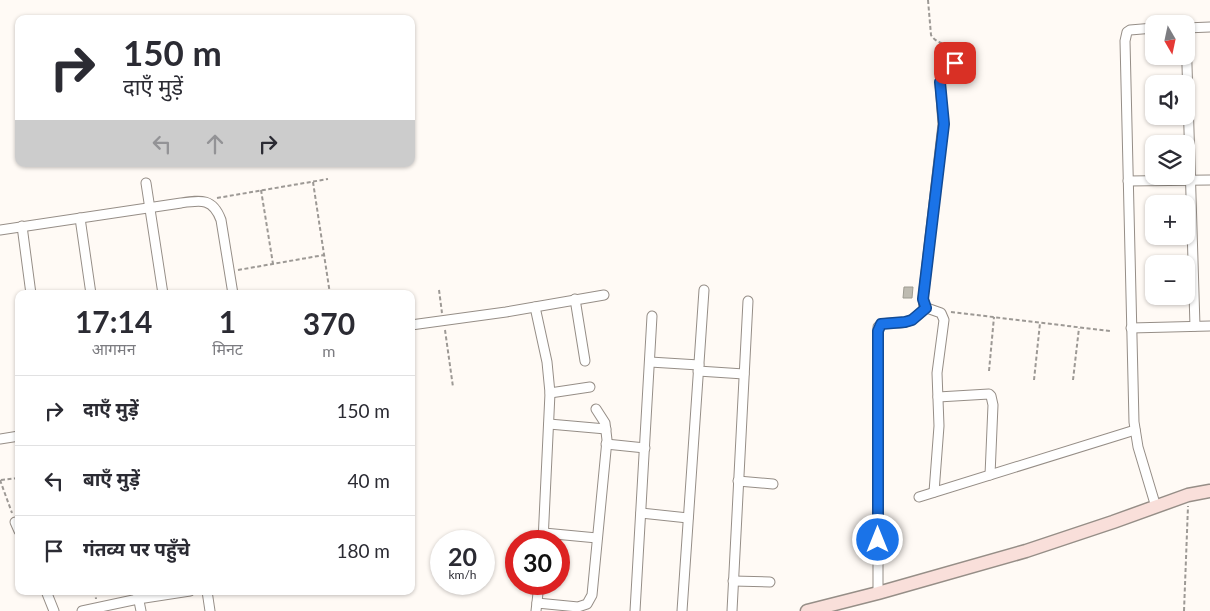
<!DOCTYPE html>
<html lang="hi">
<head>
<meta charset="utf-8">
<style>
  :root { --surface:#fff; --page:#f7f7f7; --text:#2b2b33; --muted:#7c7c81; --line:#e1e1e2 }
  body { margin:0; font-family:Lato,"Noto Sans Devanagari",sans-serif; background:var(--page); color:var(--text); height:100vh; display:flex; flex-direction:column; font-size:19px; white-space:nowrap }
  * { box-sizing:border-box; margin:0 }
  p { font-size:16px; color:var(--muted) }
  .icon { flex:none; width:28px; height:28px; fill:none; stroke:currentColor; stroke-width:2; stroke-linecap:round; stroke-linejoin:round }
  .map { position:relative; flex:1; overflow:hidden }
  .side { position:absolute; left:15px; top:290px; width:400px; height:305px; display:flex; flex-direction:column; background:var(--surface); border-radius:10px; box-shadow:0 1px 4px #0004 }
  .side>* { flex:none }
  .top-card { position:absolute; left:15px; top:15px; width:400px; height:152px; border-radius:10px; box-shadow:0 1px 4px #0004; background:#fff; color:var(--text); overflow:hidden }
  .needle { width:32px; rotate:171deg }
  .fabs { position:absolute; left:1145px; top:15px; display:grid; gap:10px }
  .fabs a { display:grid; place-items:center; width:50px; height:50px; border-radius:10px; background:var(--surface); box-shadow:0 1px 4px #0004; font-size:25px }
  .speed { position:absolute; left:430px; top:530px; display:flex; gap:10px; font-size:25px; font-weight:700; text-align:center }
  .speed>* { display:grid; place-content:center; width:65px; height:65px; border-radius:50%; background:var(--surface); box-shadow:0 1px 4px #0004; line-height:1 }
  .speed small { font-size:12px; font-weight:400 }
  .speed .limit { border:8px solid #d22; background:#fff; color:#111 }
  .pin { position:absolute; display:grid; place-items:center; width:42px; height:42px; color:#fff; margin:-21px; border-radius:10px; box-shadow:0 2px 8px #0006 }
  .me { position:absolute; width:55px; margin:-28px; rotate:0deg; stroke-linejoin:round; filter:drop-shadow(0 0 4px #0008) }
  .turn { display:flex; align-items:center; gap:18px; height:105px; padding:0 25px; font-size:22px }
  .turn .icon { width:65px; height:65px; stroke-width:2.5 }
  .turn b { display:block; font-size:35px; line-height:42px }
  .lanes { display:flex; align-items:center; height:48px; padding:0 25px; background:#0003; justify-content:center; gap:25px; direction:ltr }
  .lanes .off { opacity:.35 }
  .eta { display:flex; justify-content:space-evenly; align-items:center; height:85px; text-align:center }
  .eta b { font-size:30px; font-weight:700; line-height:35px }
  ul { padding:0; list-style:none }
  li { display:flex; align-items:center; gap:15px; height:70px; padding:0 25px; border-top:1px solid var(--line) }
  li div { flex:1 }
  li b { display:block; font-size:19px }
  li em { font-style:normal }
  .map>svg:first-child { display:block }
  .building { fill:#bebbb1; stroke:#9e9c92 }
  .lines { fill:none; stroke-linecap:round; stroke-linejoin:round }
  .street-casing { stroke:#968e87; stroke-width:11 }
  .secondary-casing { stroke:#968e87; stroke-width:15 }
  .path { stroke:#9d9995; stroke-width:2; stroke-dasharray:4 2.5; stroke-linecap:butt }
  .street { stroke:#fff; stroke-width:9 }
  .secondary { stroke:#f9dfda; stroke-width:12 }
  .route-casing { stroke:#114b97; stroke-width:12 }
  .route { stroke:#1a73e8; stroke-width:9 }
</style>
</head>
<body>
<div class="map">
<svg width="1210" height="611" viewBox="0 0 1210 611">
  <rect width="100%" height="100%" fill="#fffaf5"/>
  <path class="building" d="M 904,287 L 913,287 L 912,298 L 903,298 Z"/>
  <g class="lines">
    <defs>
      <g id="street">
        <path d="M 1154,28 L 1130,30 L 1127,32 L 1125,41 L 1134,422 L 1138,447 L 1156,507"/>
        <path d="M 1186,28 L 1210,27"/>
        <path d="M 1186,33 L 1195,326"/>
        <path d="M 1128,181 L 1210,180"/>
        <path d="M 146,183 L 163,294"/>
        <path d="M 80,218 L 91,294"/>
        <path d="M 22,226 L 31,294"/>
        <path d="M 0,230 L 181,203 C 201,200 213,198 221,220 L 233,294"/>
        <path d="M 575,299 L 585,361"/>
        <path d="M 535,307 L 547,362 L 550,393 L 543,541"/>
        <path d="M 411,325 L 506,312 L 604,295"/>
        <path d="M 1131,328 L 1210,326"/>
        <path d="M 650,362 L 699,365"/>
        <path d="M 698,371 L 744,374"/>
        <path d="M 550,393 L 590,387"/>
        <path d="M 938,397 L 989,394 L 991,396 L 993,405 L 990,475"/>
        <path d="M 549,424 L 606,429"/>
        <path d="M 0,439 L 19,436"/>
        <path d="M 606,444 L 645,448"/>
        <path d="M 738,481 L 773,484"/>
        <path d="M 934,492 L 939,426 L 937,373 L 944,320 L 941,313 L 924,307 L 923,299 L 943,124 L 940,82 L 955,63"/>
        <path d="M 919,497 L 1135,430"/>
        <path d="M 641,513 L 688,518"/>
        <path d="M 15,522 L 19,531"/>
        <path d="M 544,533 L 597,538"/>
        <path d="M 733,581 L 770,582"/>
        <path d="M 46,591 L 54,611"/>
        <path d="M 137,591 L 141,611"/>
        <path d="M 207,591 L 210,611"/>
        <path d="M 878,593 L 878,327 C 885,320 897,325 906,322 C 914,320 920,313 926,308"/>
        <path d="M 537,603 L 578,607 L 587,604 L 592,595 L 607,440 L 605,423 L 596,409"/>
        <path d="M 82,611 L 138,599 L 190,591"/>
        <path d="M 536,611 L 539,584"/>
        <path d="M 635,611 L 652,316"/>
        <path d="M 682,611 L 704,290"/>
        <path d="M 732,611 L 748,301"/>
      </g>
      <path id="secondary" d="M 807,611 L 878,593 L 1026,551 L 1113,522 L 1188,495 L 1210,491"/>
    </defs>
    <use href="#street" class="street-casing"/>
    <use href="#secondary" class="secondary-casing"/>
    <g class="path">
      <path d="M 928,0 L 931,35 C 938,46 950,43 959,49 L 960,56"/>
      <path d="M 313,182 L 330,294"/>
      <path d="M 261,190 L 273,264"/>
      <path d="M 217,198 L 328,179"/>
      <path d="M 238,270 L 324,255"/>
      <path d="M 394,290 L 394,294"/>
      <path d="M 439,290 L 442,313"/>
      <path d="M 345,294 L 362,291"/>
      <path d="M 951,312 L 1110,331"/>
      <path d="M 445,330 L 453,387"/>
      <path d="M 989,371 L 994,317"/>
      <path d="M 1034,380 L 1040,323"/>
      <path d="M 1073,380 L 1079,328"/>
      <path d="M 0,480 L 12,513"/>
      <path d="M 1,480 L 19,478"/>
      <path d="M 95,591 L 96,599"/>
      <path d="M 1184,611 L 1188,506"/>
    </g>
    <use href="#street" class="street"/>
    <use href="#secondary" class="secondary"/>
  </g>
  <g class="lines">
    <defs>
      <path id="route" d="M 878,540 L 878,331 L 881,324 L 905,322 L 912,320 L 926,308 L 923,299 L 944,124 L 940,82 L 955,63"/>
    </defs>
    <use href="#route" class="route-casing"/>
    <use href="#route" class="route"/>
  </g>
</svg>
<div class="fabs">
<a><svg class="needle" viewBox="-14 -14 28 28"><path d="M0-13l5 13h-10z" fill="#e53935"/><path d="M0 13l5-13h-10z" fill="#7c7c81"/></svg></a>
<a><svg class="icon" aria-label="sound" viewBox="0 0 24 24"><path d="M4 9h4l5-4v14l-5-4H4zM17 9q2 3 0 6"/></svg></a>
<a><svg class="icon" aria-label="layers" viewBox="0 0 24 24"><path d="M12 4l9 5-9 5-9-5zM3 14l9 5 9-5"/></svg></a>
<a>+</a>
<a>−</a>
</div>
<div class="speed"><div>20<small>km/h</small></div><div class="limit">30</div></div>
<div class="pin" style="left:955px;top:63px;background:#d93025"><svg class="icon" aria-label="arrive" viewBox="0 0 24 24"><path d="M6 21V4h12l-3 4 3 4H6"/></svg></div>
<svg class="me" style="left:878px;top:540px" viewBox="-20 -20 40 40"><circle r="17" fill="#1a73e8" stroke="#fff" stroke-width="3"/><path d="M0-11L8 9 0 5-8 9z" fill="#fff"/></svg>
<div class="top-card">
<div class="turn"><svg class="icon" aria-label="right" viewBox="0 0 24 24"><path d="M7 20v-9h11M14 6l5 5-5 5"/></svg><div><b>150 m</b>दाएँ मुड़ें</div></div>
<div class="lanes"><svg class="icon off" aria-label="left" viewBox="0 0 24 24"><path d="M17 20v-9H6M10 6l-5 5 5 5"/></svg><svg class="icon off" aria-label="ahead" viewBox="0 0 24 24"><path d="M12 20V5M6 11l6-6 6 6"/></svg><svg class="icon" aria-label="right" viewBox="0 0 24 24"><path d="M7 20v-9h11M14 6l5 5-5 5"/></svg></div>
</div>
<section class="side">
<div class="eta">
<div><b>17:14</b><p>आगमन</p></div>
<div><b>1</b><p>मिनट</p></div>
<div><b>370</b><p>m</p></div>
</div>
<ul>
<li><svg class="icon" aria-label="right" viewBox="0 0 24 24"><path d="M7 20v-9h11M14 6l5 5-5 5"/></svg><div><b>दाएँ मुड़ें</b></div><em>150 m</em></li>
<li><svg class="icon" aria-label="left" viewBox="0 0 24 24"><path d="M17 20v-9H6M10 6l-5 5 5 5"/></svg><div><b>बाएँ मुड़ें</b></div><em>40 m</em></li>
<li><svg class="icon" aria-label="arrive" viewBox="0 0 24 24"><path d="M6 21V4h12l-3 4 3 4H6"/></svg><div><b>गंतव्य पर पहुँचे</b></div><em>180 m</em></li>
</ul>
</section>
</div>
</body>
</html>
